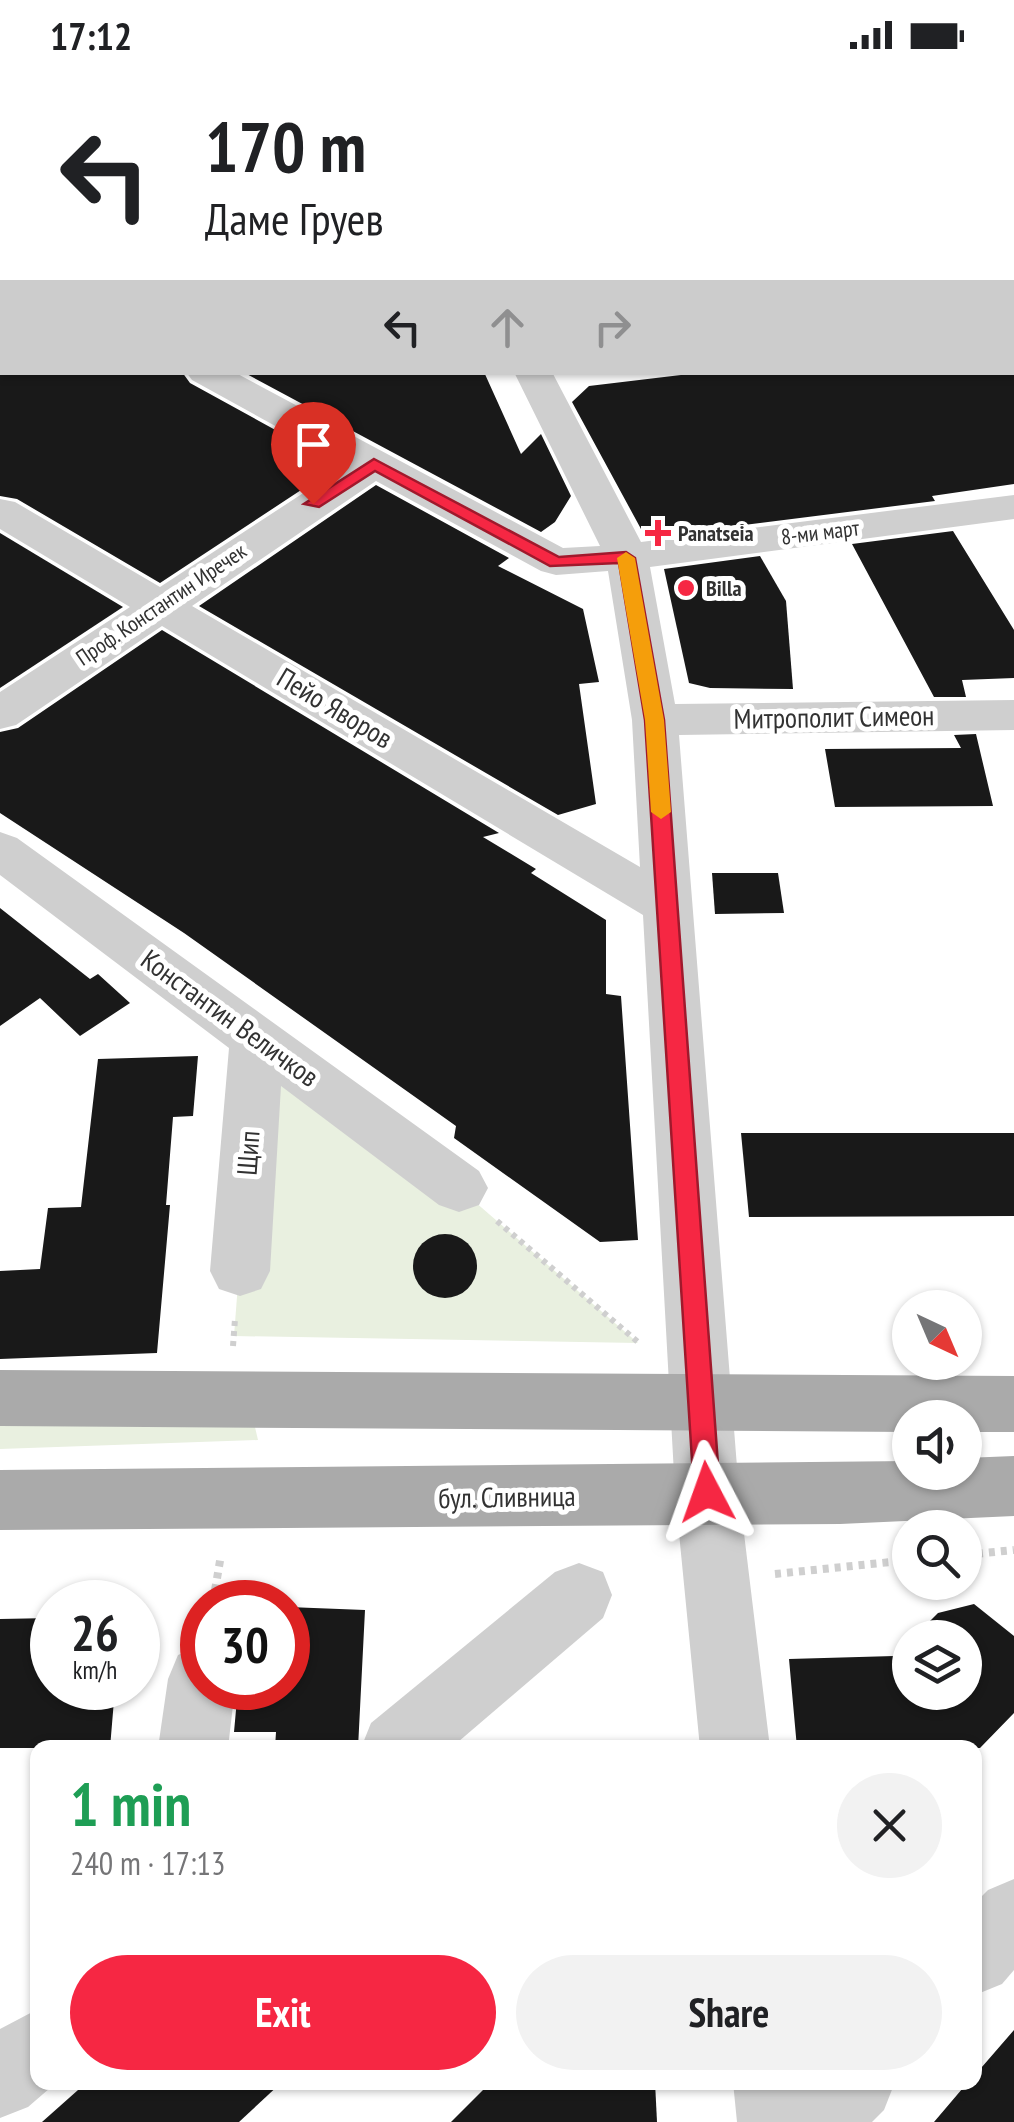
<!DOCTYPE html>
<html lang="en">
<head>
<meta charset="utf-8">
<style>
  :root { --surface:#fff; --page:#f2f2f2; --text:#202124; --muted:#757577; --accent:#f62743 }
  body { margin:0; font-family:"PT Sans Narrow",sans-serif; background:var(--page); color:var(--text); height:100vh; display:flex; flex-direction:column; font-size:38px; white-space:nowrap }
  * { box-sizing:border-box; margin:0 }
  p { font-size:32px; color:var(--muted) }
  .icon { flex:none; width:55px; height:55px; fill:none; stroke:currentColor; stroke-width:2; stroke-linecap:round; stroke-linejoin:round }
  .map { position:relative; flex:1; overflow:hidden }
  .panel { position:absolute; left:30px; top:1670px; width:952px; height:350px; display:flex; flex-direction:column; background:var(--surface); border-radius:20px; box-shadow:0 2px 8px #0004 }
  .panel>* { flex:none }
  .guide { position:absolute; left:0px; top:0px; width:1015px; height:305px; box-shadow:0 2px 8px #0004; background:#fff; color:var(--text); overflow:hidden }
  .needle { width:65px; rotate:136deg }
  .fabs { position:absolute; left:892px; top:1220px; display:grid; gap:20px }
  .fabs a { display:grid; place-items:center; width:90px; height:90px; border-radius:50%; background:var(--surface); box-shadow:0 2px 8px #0004; font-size:50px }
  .speed { position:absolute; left:30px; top:1510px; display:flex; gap:20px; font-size:50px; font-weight:700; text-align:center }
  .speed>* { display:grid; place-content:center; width:130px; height:130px; border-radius:50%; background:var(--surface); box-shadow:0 2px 8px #0004; line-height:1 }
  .speed small { font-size:25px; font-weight:400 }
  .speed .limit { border:15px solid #d22; background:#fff; color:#111 }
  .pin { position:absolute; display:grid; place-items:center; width:85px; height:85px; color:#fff; margin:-102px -42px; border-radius:50% 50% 50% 0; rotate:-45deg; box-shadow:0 0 10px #0007 }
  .pin .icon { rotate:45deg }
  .me { position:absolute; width:110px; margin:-55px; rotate:356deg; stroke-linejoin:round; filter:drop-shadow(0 0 8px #0008) }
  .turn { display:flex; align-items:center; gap:35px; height:210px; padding:0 40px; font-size:45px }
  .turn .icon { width:130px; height:130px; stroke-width:2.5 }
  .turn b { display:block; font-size:70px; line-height:85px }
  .lanes { display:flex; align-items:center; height:95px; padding:0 40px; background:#0003; justify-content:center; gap:50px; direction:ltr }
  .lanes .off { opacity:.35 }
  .round { display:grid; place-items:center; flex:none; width:105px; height:105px; border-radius:52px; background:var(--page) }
  .head { display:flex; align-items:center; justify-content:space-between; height:170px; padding:0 40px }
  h1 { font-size:60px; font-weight:600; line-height:75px; color:#1e9e55 }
  .cta { display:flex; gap:20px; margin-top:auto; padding:20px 40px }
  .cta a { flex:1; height:115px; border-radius:60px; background:var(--accent); color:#fff; font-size:40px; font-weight:600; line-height:115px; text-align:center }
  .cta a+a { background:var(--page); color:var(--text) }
  .status { display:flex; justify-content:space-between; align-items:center; height:70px; padding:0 50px; background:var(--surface); direction:ltr }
  .status svg { height:28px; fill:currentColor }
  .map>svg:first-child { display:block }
  .green { fill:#e9f0e0 }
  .building { fill:#191919 }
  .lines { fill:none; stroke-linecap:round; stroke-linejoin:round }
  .path-far1 { stroke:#cfcfcf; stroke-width:6; stroke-dasharray:5 5; stroke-linecap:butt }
  .path { stroke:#cfcfcf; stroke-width:8; stroke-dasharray:6 6; stroke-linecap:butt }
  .minor { fill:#cfcfcf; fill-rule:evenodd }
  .major { fill:#aaa; fill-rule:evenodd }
  .route { fill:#f62743; stroke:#a0192c; stroke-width:2.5 }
  .slow { fill:#f59e0b }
  .poi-dot { fill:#f62743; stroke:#fff; stroke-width:4 }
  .labels { text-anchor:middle; stroke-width:10; stroke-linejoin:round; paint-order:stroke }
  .far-street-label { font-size:22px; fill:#323232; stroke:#fff }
  .far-poi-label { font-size:22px; font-weight:bold; fill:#323232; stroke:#fff; text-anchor:start }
  .street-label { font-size:28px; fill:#323232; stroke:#fff }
</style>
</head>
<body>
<div class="status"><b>17:12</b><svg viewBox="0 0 49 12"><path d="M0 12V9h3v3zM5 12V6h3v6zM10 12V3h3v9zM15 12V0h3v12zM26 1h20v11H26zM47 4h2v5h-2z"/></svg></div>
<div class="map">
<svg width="1014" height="2052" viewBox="0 0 1014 2052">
  <rect width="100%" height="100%" fill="#fff"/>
  <g class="green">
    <path d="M 257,966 L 459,1118 L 638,1273 L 234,1266 Z"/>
    <path d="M 0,1352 L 254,1353 L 258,1370 L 0,1379 Z"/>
  </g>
  <g class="building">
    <path d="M 0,302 L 182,302 L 190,313 L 339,395 L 160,513 L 17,429 L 0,426 Z"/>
    <path d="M 243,302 L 484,302 L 521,384 L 541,364 L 571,426 L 555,452 L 541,462 Z"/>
    <path d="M 706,302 L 1014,302 L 1014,414 L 932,426 L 935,431 L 656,466 L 641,459 L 572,332 L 589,316 Z"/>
    <path d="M 376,415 L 509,488 L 498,496 L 583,539 L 599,612 L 579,614 L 596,734 L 558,745 L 199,536 Z"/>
    <path d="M 953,461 L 1014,560 L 1014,608 L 962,610 L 966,627 L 934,627 L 852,474 Z"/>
    <path d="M 0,463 L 123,537 L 0,618 Z"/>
    <path d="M 760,486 L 786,531 L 793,619 L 710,618 L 689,613 L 664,499 Z"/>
    <path d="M 162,560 L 499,763 L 483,767 L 536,799 L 531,803 L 606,850 L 606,924 L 621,926 L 638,1170 L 600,1172 L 454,1068 L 456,1056 L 184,863 L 0,743 L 0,662 L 18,658 Z"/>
    <path d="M 976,664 L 993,736 L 835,737 L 825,679 L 961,678 L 954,665 Z"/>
    <path d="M 712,803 L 778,803 L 784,843 L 715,844 Z"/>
    <path d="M 0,838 L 90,909 L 98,904 L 130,933 L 80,966 L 40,928 L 0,956 Z"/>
    <path d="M 198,986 L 193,1046 L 173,1047 L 166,1135 L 170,1135 L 157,1283 L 0,1289 L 0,1201 L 40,1199 L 48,1138 L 81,1137 L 98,989 Z"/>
    <path d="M 741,1063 L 1014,1063 L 1014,1146 L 749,1147 Z"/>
    <circle cx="445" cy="1196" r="32"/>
    <path d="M 974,1534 L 1014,1566 L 1014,1643 L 980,1678 L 797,1678 L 789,1589 L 894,1586 L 910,1571 L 910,1622 L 965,1622 L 965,1568 L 913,1568 L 938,1543 Z"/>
    <path d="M 288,1537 L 365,1540 L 358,1678 L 275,1678 L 276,1662 L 234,1662 L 238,1618 L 288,1618 Z"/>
    <path d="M 52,1548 L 52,1618 L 115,1618 L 110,1678 L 0,1678 L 0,1549 Z"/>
    <path d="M 1014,1960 L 1014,2052 L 934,2052 L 968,2012 L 975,2012 L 975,2005 Z"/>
    <path d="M 87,2012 L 282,2012 L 239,2052 L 42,2052 Z"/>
    <path d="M 491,2012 L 655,2012 L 657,2052 L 451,2052 Z"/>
  </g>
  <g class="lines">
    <g class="path-far1">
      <path d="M 497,1151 L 639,1273"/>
      <path d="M 233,1276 L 235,1249"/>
    </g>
    <g class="path">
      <path d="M 965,1485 L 1014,1480"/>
      <path d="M 775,1504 L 910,1490"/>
      <path d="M 213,1532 L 221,1485"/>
    </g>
    <g class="minor">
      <path d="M 972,0 L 1003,0 L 1004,2 L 973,2 Z"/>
      <rect x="1012" y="89" width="2" height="20"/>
      <path d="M 0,193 L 2,194 L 2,216 L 0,215 Z"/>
      <rect x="1012" y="235" width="2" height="22"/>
      <path d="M 186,302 L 234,302 L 563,478 L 600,476 L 514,302 L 552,302 L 641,472 L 1014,425 L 1014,449 L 650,497 L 675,634 L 1014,630 L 1014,660 L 679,665 L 739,1422 L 770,1678 L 700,1678 L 675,1422 L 643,845 L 162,556 L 16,655 L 0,659 L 0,622 L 130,537 L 0,459 L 0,429 L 15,432 L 160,517 L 346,395 L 192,310 ZM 376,411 L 541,501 L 556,505 L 608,501 L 632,650 L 640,797 L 192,536 Z"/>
      <path d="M 0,762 L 17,768 L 479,1101 L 488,1118 L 479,1135 L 459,1142 L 439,1135 L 281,1016 L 270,1201 L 261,1219 L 240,1226 L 219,1219 L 210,1201 L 229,978 L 0,805 Z"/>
      <path d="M 579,1493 L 603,1502 L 612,1525 L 603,1548 L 451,1678 L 361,1678 L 371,1653 L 555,1502 Z"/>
      <path d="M 202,1575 L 202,1618 L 235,1618 L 228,1678 L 158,1678 L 168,1609 L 178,1585 Z"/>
      <path d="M 1014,1809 L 1014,1900 L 1002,1914 L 975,1925 L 975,1833 L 988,1820 Z"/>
      <path d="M 38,1939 L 38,2012 L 57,2012 L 28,2037 L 0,2048 L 0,1959 Z"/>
      <path d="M 733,2012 L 895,2012 L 884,2040 L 872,2052 L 737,2052 Z"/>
    </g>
    <g class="major">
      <path d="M 0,1300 L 1014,1306 L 1014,1362 L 965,1362 L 965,1348 L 910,1348 L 910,1362 L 0,1356 Z"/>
      <path d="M 1014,1386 L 1014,1446 L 840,1454 L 0,1460 L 0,1400 L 910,1391 L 910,1402 L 965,1402 L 965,1388 Z"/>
    </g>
  </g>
  <path class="route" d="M 374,389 L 559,487 L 626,482 L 635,488 L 664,650 L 720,1422 L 716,1431 L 707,1434 L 698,1431 L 694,1422 L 645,650 L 619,493 L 550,496 L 375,401 L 319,437 L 304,434 Z"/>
  <path class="slow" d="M 626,482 L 635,488 L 664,650 L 671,742 L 661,749 L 651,742 L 645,650 L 617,488 Z"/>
  <g class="poi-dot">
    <path d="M653 448h10v10h10v10h-10v10h-10v-10h-10v-10h10z"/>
    <circle cx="686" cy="518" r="10"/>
  </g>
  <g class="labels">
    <g class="far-street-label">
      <text transform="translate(820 462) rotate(-7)" y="8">8-ми март</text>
      <text transform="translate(161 534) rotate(-34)" y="8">Проф. Константин Иречек</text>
    </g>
    <g class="far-poi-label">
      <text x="678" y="471">Panatseia</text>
      <text x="706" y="526">Billa</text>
    </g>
    <g class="street-label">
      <text transform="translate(335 638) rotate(31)" y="10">Пейо Яворов</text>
      <text transform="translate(834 647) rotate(-1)" y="10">Митрополит Симеон</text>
      <text transform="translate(230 948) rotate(36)" y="10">Константин Величков</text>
      <text transform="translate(248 1083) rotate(-86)" y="10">Щип</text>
      <text transform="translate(507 1427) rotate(-1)" y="10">бул. Сливница</text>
    </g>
  </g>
</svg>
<div class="fabs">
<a><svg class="needle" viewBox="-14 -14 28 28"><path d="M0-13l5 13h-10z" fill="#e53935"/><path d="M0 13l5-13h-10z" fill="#757577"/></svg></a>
<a><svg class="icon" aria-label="sound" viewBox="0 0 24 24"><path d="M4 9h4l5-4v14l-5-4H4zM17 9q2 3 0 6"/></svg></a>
<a><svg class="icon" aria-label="search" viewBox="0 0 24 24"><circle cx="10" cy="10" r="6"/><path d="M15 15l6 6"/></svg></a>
<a><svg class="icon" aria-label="layers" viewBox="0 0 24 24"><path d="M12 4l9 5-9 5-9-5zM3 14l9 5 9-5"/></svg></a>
</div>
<div class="speed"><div>26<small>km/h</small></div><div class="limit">30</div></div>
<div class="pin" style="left:313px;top:434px;background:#d93025"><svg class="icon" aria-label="arrive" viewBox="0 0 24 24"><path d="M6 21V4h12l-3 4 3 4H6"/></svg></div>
<svg class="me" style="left:707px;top:1422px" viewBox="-20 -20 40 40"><path d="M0-17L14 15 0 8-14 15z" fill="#f62743" stroke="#fff" stroke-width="4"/></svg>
<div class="guide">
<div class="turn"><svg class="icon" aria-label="left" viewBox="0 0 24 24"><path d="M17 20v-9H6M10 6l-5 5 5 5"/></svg><div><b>170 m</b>Даме Груев</div></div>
<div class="lanes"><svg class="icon" aria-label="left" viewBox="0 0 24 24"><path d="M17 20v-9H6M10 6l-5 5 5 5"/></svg><svg class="icon off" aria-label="ahead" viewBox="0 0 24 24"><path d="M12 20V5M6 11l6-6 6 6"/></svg><svg class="icon off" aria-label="right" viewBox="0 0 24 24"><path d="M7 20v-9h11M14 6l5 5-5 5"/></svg></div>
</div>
<section class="panel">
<div class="head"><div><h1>1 min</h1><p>240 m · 17:13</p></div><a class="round"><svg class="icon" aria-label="close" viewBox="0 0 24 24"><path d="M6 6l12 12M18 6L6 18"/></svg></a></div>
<div class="cta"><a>Exit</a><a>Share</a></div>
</section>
</div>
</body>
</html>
